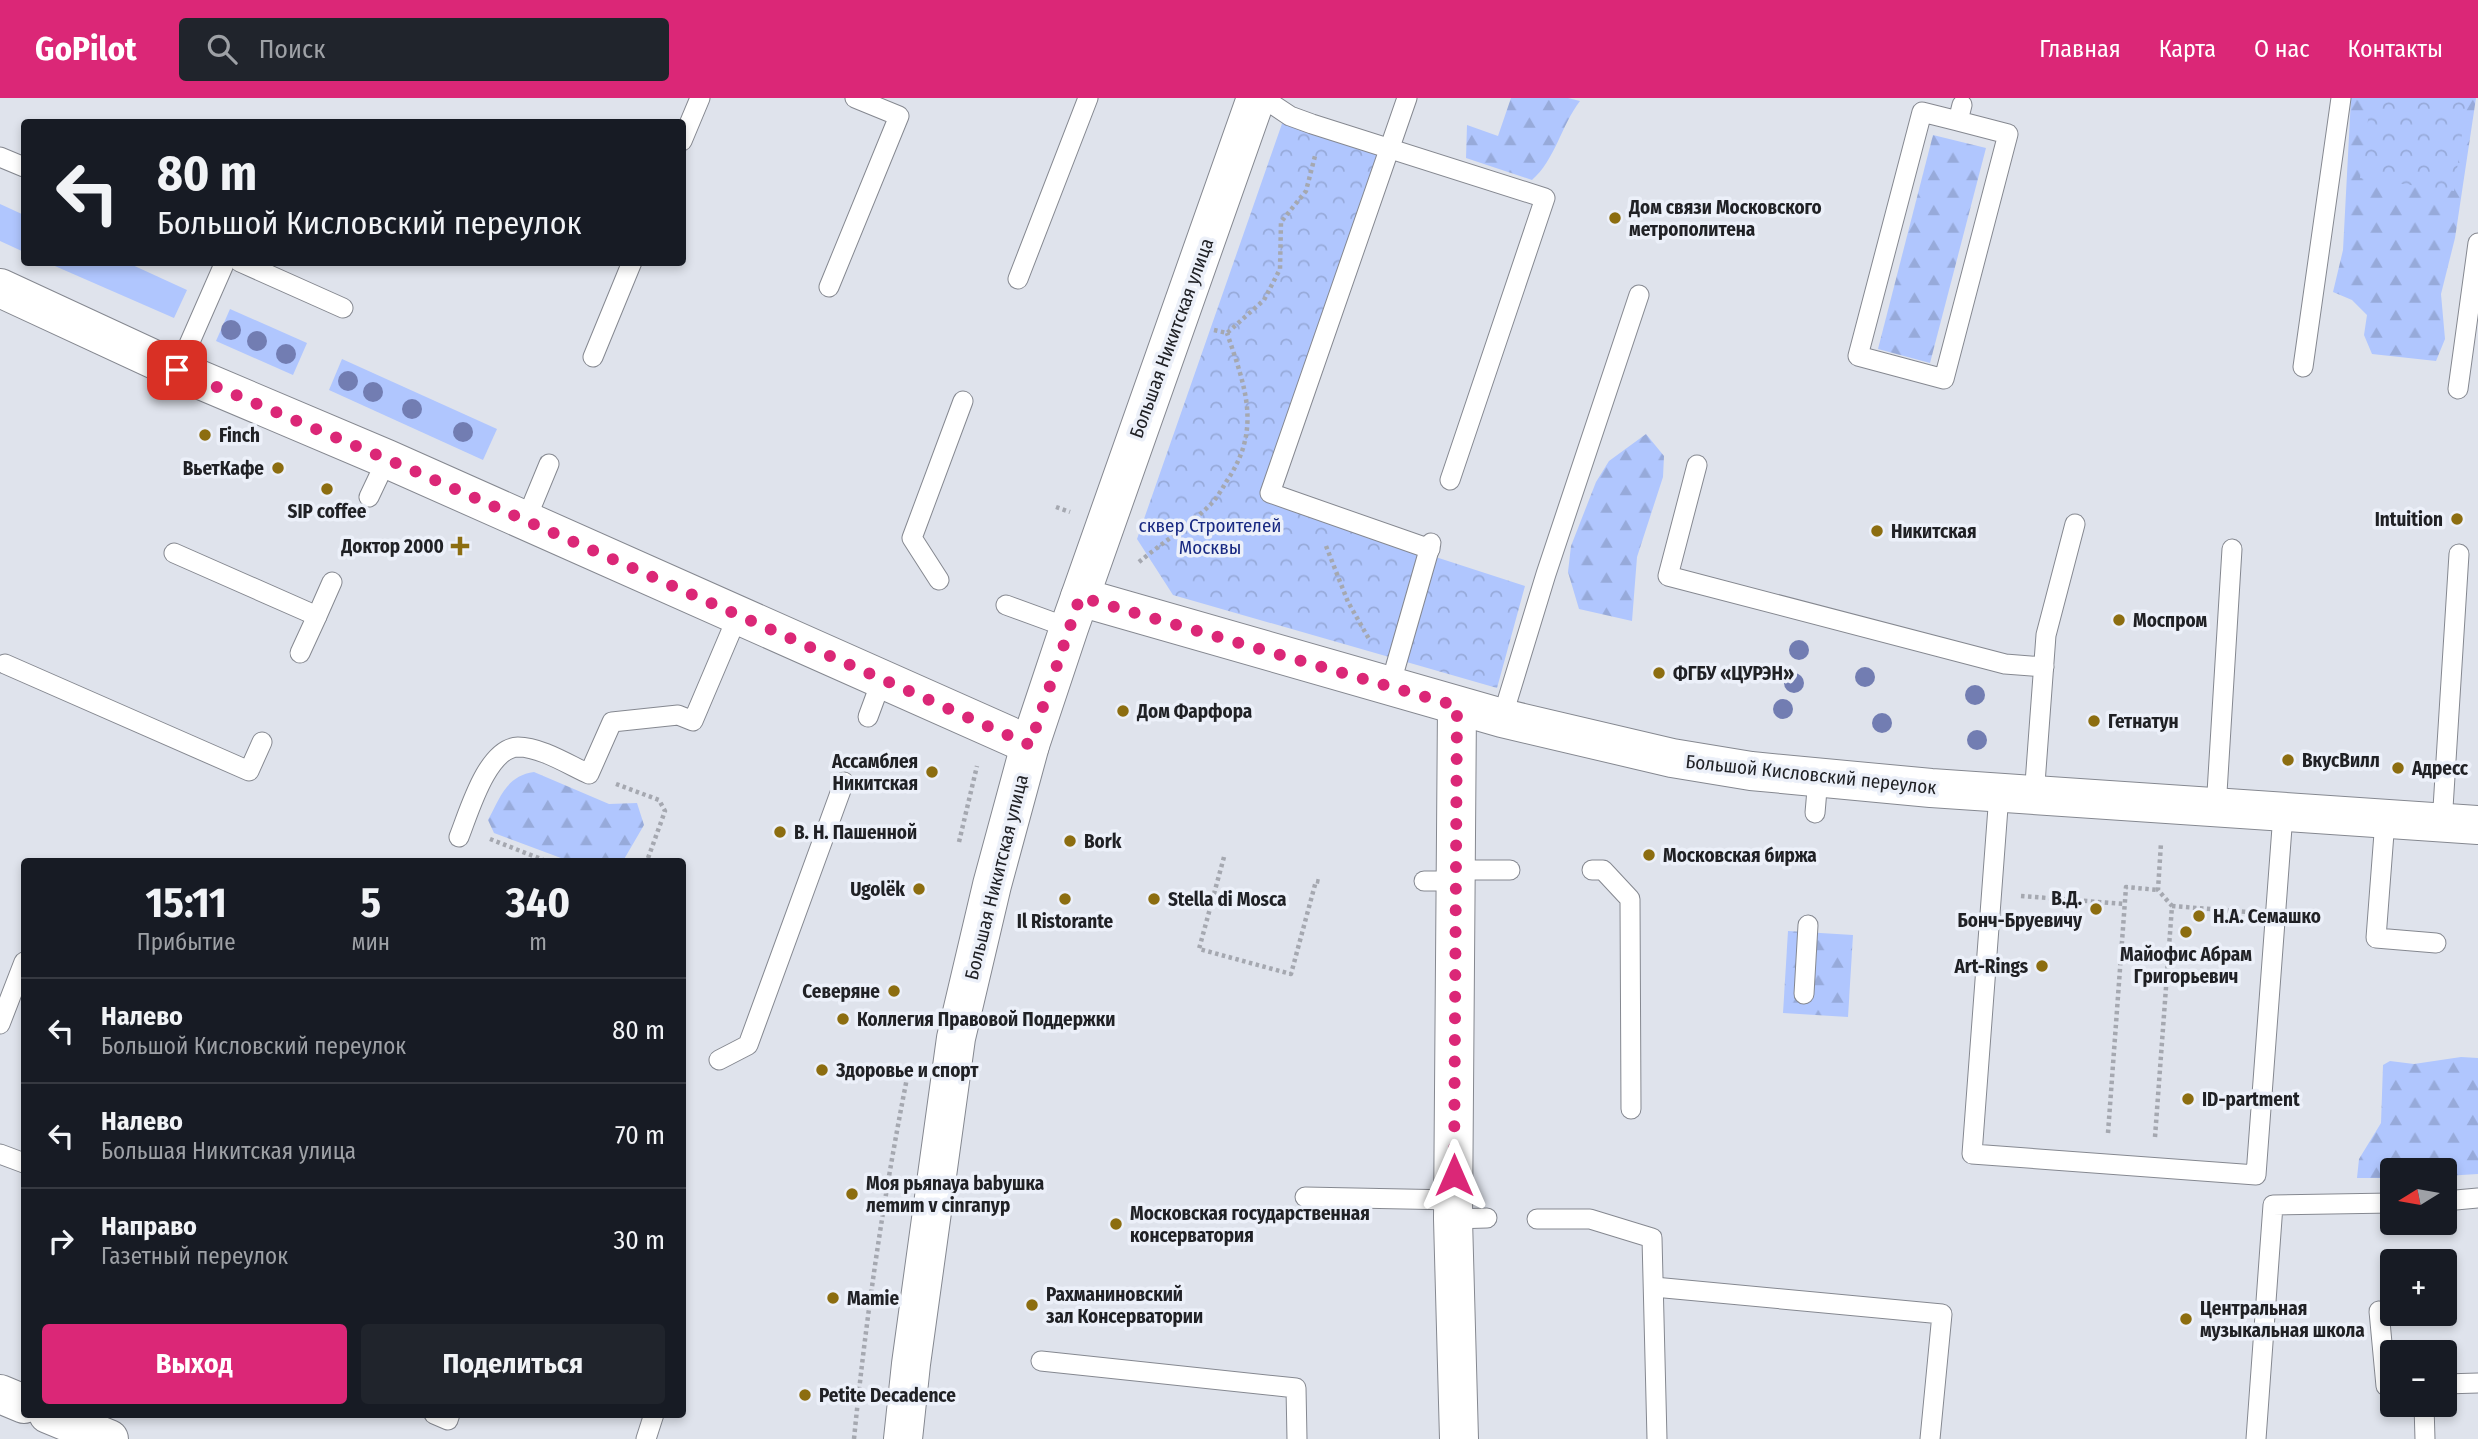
<!DOCTYPE html>
<html lang="ru">
<head>
<meta charset="utf-8">
<style>
  :root { --surface:#171b24; --page:#20242c; --text:#f1f3f6; --muted:#9ea1a6; --line:#363941; --accent:#db2777 }
  body { margin:0; font-family:"Fira Sans Condensed",sans-serif; background:var(--page); color:var(--text); height:100vh; display:flex; flex-direction:column; font-size:26px; white-space:nowrap }
  * { box-sizing:border-box; margin:0 }
  p { font-size:23px; color:var(--muted) }
  .icon { flex:none; width:38px; height:38px; fill:none; stroke:currentColor; stroke-width:2; stroke-linecap:round; stroke-linejoin:round }
  .map { position:relative; flex:1; overflow:hidden }
  .details { position:absolute; left:21px; top:760px; width:665px; height:560px; display:flex; flex-direction:column; background:var(--surface); border-radius:7px; box-shadow:0 4px 10px #0003 }
  .details>* { flex:none }
  .guide { position:absolute; left:21px; top:21px; width:665px; height:147px; border-radius:7px; box-shadow:0 4px 10px #0003; background:#171b24; color:var(--text); overflow:hidden }
  .needle { width:46px; rotate:259deg }
  .buttons { position:absolute; left:2380px; top:1060px; display:grid; gap:14px }
  .buttons a { display:grid; place-items:center; width:77px; height:77px; border-radius:7px; background:var(--surface); box-shadow:0 4px 10px #0003; font-size:35px }
  .pin { position:absolute; display:grid; place-items:center; width:60px; height:60px; color:#fff; margin:-30px; border-radius:14px; box-shadow:0 4px 10px #0006 }
  .me { position:absolute; width:77px; margin:-38px; rotate:0deg; stroke-linejoin:round; filter:drop-shadow(0 0 5px #0008) }
  .turn { display:flex; align-items:center; gap:24px; height:147px; padding:0 21px; font-size:32px }
  .turn .icon { width:91px; height:91px; stroke-width:2.5 }
  .turn b { display:block; font-size:49px; line-height:60px }
  .eta { display:flex; justify-content:space-evenly; align-items:center; height:119px; text-align:center }
  .eta b { font-size:42px; font-weight:700; line-height:49px }
  .action { display:flex; gap:14px; margin-top:auto; padding:14px 21px }
  .action a { flex:1; height:80px; border-radius:7px; background:var(--accent); color:#fff; font-size:28px; font-weight:700; line-height:80px; text-align:center }
  .action a+a { background:var(--page); color:var(--text) }
  ul { padding:0; list-style:none }
  li { display:flex; align-items:center; gap:21px; height:105px; padding:0 21px; border-top:2px solid var(--line) }
  li div { flex:1 }
  li b { display:block; font-size:26px }
  li em { font-style:normal }
  header { display:flex; align-items:center; gap:42px; box-sizing:border-box; height:98px; padding:0 35px; background:var(--accent); color:#fff }
  header strong { font-size:33px }
  nav { display:flex; gap:38px; margin-inline-start:auto; font-size:24px }
  .search { width:490px; height:63px; background:var(--page); display:flex; align-items:center; gap:18px; box-sizing:border-box; padding:0 24px; border-radius:7px; color:var(--muted); font-size:26px }
  .map>svg:first-child { display:block }
  .grass { fill:#b0c6fe }
  .forest { fill:url(#forest-firs) }
  .park { fill:url(#park-crowns) }
  .lines { fill:none; stroke-linecap:round; stroke-linejoin:round }
  .service-casing { stroke:#858890; stroke-width:21 }
  .minor-casing { stroke:#858890; stroke-width:40 }
  .tertiary-casing { stroke:#858890; stroke-width:40 }
  .path { stroke:#a5a8b0; stroke-width:4.5; stroke-dasharray:3.5 3.5; stroke-linecap:butt }
  .service { stroke:#fff; stroke-width:19 }
  .minor { stroke:#fff; stroke-width:38 }
  .tertiary { stroke:#fff; stroke-width:38 }
  .tree { fill:#727db2 }
  .route { stroke:#db2777; stroke-width:12; stroke-dasharray:0 21.6 }
  .poi-dot { fill:#8c6d10; stroke:#ecf0f9; stroke-width:2.5 }
  .labels { text-anchor:middle; stroke-width:7; stroke-linejoin:round; paint-order:stroke }
  .poi-label { font-size:19px; font-weight:bold; fill:#202125; stroke:#ecf0f9; text-anchor:start }
  .street-label { font-size:19px; fill:#202125; stroke:#ecf0f9 }
  .park-label { font-size:19px; fill:#182982; stroke:#ecf0f9 }
</style>
</head>
<body>
<header>
<strong>GoPilot</strong>
<div class="search"><svg class="icon" aria-label="search" viewBox="0 0 24 24"><circle cx="10" cy="10" r="6"/><path d="M15 15l6 6"/></svg>Поиск</div>
<nav><a>Главная</a><a>Карта</a><a>О нас</a><a>Контакты</a></nav>
</header>
<div class="map">
<svg width="2478" height="1341" viewBox="0 0 2478 1341">
  <defs>
    <pattern id="forest-firs" width="22" height="20" patternUnits="userSpaceOnUse" patternTransform="scale(1.75)"><rect width="22" height="20" fill="#b0c6fe"/><path d="M5 1l3.5 6h-7zM16 11l3.5 6h-7z" fill="#97aada"/></pattern>
    <pattern id="park-crowns" width="20" height="18" patternUnits="userSpaceOnUse" patternTransform="scale(1.75)"><rect width="20" height="18" fill="#b0c6fe"/><path d="M2 6a3 3 0 1 1 6 0M12 15a3 3 0 1 1 6 0" fill="none" stroke="#97aada"/></pattern>
  </defs>
  <rect width="100%" height="100%" fill="#dfe3ec"/>
  <g class="grass">
    <path d="M 0,106 L 24,117 L 24,154 L 0,143 Z"/>
    <path d="M 48,165 L 128,165 L 187,192 L 174,220 Z"/>
    <path d="M 230,211 L 307,245 L 293,277 L 216,243 Z"/>
    <path d="M 342,261 L 497,331 L 483,362 L 329,292 Z"/>
  </g>
  <g class="forest">
    <path d="M 1511,0 L 1568,0 L 1580,3 C 1561,28 1555,62 1532,82 L 1466,60 L 1467,27 L 1498,38 Z"/>
    <path d="M 2351,0 L 2476,0 L 2455,140 L 2441,196 L 2445,241 L 2436,263 L 2372,256 L 2364,237 L 2367,217 L 2352,202 L 2333,194 L 2343,152 Z"/>
    <path d="M 1933,37 L 1986,50 L 1930,265 L 1878,251 Z"/>
    <path d="M 1646,336 L 1664,358 L 1663,379 L 1637,459 L 1632,523 L 1579,511 L 1568,474 L 1571,448 L 1596,384 L 1609,363 Z"/>
    <path d="M 534,674 L 609,706 L 637,705 L 644,727 L 623,763 L 569,763 L 494,735 L 488,722 C 500,700 506,678 534,674 Z"/>
    <path d="M 1788,833 L 1853,837 L 1848,919 L 1783,915 Z"/>
    <path d="M 2461,959 L 2478,960 L 2478,1076 L 2445,1078 L 2445,1073 L 2392,1073 L 2392,1080 L 2357,1080 L 2359,1061 L 2381,1025 L 2383,967 L 2390,963 L 2414,966 Z"/>
  </g>
  <g class="park">
    <path d="M 2371,0 L 2467,0 L 2454,93 L 2360,80 Z"/>
    <path d="M 1284,20 L 1383,56 L 1263,403 L 1525,488 L 1497,590 L 1173,497 L 1137,441 Z"/>
  </g>
  <g class="lines">
    <defs>
      <g id="service">
        <path d="M 1263,0 L 1290,18 L 1312,26 L 1545,100 L 1450,382"/>
        <path d="M 1407,0 L 1270,395 L 1430,451"/>
        <path d="M 1958,23 L 2008,36 L 1944,281 L 1858,258 L 1922,14 L 1958,23 L 1962,7"/>
        <path d="M 682,43 L 700,0"/>
        <path d="M 0,59 L 24,69"/>
        <path d="M 240,164 L 343,210"/>
        <path d="M 1018,181 L 1088,0"/>
        <path d="M 829,189 L 899,18 L 855,0"/>
        <path d="M 593,259 L 632,164"/>
        <path d="M 2303,269 L 2341,0"/>
        <path d="M 175,278 L 225,164"/>
        <path d="M 2458,291 L 2478,145"/>
        <path d="M 1697,367 L 1668,478 L 2005,566 L 2044,569"/>
        <path d="M 369,399 L 387,361"/>
        <path d="M 523,429 L 549,366"/>
        <path d="M 174,455 L 317,518 L 332,484"/>
        <path d="M 939,482 L 912,440 L 963,303"/>
        <path d="M 1006,507 L 1069,530"/>
        <path d="M 300,555 L 317,518"/>
        <path d="M 5,566 L 249,673 L 262,644"/>
        <path d="M 1390,588 L 1431,445"/>
        <path d="M 868,619 L 882,581"/>
        <path d="M 1502,620 L 1546,476 L 1639,197"/>
        <path d="M 1999,696 L 1972,1056 L 2256,1077 L 2283,716"/>
        <path d="M 2034,699 L 2046,537 L 2075,426"/>
        <path d="M 2216,711 L 2232,451"/>
        <path d="M 1815,715 L 1818,680"/>
        <path d="M 2385,722 L 2376,840 L 2436,845"/>
        <path d="M 2442,726 L 2459,456"/>
        <path d="M 459,739 C 469,714 487,650 518,649 C 541,649 569,667 589,676 L 612,624 L 678,617 L 693,623 L 738,517"/>
        <path d="M 1457,772 L 1510,772"/>
        <path d="M 1592,772 L 1603,772 L 1630,801 L 1631,1011"/>
        <path d="M 1424,783 L 1456,783"/>
        <path d="M 1804,896 L 1808,827"/>
        <path d="M 0,926 L 24,864"/>
        <path d="M 719,962 L 748,947 L 844,684"/>
        <path d="M 0,1056 L 24,1065"/>
        <path d="M 1305,1099 L 1454,1102"/>
        <path d="M 2445,1103 L 2478,1100"/>
        <path d="M 1453,1121 L 1487,1120"/>
        <path d="M 1537,1121 L 1590,1121 L 1652,1140 L 1657,1341"/>
        <path d="M 1654,1189 L 1942,1216 L 1930,1341"/>
        <path d="M 2379,1213 L 2386,1288 L 2392,1288"/>
        <path d="M 1041,1263 L 1296,1290 L 1297,1341"/>
        <path d="M 2445,1286 L 2478,1285"/>
        <path d="M 2424,1307 L 2425,1341"/>
        <path d="M 434,1316 L 448,1322 L 450,1316"/>
        <path d="M 646,1341 L 654,1316"/>
        <path d="M 2256,1341 L 2273,1107 L 2392,1105"/>
      </g>
      <g id="minor">
        <path d="M 0,190 L 177,272 L 387,361 L 1030,647"/>
        <path d="M 1080,499 L 1502,620 L 1672,660 L 1751,673 L 1931,690 L 2478,727"/>
        <path d="M 1457,608 L 1453,1121 L 1459,1341"/>
        <path d="M 0,1296 L 24,1306"/>
        <path d="M 48,1316 L 109,1341"/>
      </g>
      <path id="tertiary" d="M 903,1341 L 911,1266 L 956,940 L 992,787 L 1030,647 L 1069,530 L 1256,0"/>
    </defs>
    <use href="#service" class="service-casing"/>
    <use href="#minor" class="minor-casing"/>
    <use href="#tertiary" class="tertiary-casing"/>
    <g class="path">
      <path d="M 1214,232 L 1227,235 L 1264,202 L 1280,171 L 1281,124 L 1306,93 L 1315,58"/>
      <path d="M 1056,409 L 1070,414"/>
      <path d="M 1326,448 L 1348,504 L 1369,541"/>
      <path d="M 1139,464 C 1162,445 1190,427 1211,406 C 1217,400 1222,391 1226,384 C 1262,332 1246,291 1227,235"/>
      <path d="M 616,686 L 659,702 L 665,713 L 647,763"/>
      <path d="M 490,741 L 546,763"/>
      <path d="M 959,744 L 977,668"/>
      <path d="M 1224,759 L 1199,851 L 1291,876 L 1316,783 L 1321,784"/>
      <path d="M 2021,798 L 2125,806"/>
      <path d="M 2172,808 L 2248,814"/>
      <path d="M 2108,1035 L 2126,789 L 2158,792"/>
      <path d="M 2155,1039 L 2172,808 L 2158,792 L 2161,745"/>
      <path d="M 854,1341 C 866,1218 884,1096 908,975"/>
    </g>
    <use href="#service" class="service"/>
    <use href="#minor" class="minor"/>
    <use href="#tertiary" class="tertiary"/>
  </g>
  <g class="tree">
    <circle cx="231" cy="232" r="10"/>
    <circle cx="257" cy="243" r="10"/>
    <circle cx="286" cy="256" r="10"/>
    <circle cx="348" cy="283" r="10"/>
    <circle cx="373" cy="294" r="10"/>
    <circle cx="412" cy="311" r="10"/>
    <circle cx="463" cy="334" r="10"/>
    <circle cx="1799" cy="552" r="10"/>
    <circle cx="1865" cy="579" r="10"/>
    <circle cx="1794" cy="585" r="10"/>
    <circle cx="1975" cy="597" r="10"/>
    <circle cx="1783" cy="611" r="10"/>
    <circle cx="1882" cy="625" r="10"/>
    <circle cx="1977" cy="642" r="10"/>
  </g>
  <g class="lines">
    <path class="route" d="M 177,272 L 410,371 L 1030,647 L 1080,499 L 1457,608 L 1454,1077"/>
  </g>
  <g class="poi-dot">
    <circle cx="1615" cy="120" r="7"/>
    <circle cx="205" cy="337" r="7"/>
    <circle cx="278" cy="370" r="7"/>
    <circle cx="327" cy="391" r="7"/>
    <circle cx="2457" cy="421" r="7"/>
    <circle cx="1877" cy="433" r="7"/>
    <path d="M456.5 437.5h7v7h7v7h-7v7h-7v-7h-7v-7h7z"/>
    <circle cx="2119" cy="522" r="7"/>
    <circle cx="1659" cy="575" r="7"/>
    <circle cx="1123" cy="613" r="7"/>
    <circle cx="2094" cy="623" r="7"/>
    <circle cx="2288" cy="662" r="7"/>
    <circle cx="2398" cy="670" r="7"/>
    <circle cx="932" cy="674" r="7"/>
    <circle cx="780" cy="734" r="7"/>
    <circle cx="1070" cy="743" r="7"/>
    <circle cx="1649" cy="757" r="7"/>
    <circle cx="919" cy="791" r="7"/>
    <circle cx="1065" cy="801" r="7"/>
    <circle cx="1154" cy="801" r="7"/>
    <circle cx="2096" cy="811" r="7"/>
    <circle cx="2199" cy="818" r="7"/>
    <circle cx="2186" cy="834" r="7"/>
    <circle cx="2042" cy="868" r="7"/>
    <circle cx="894" cy="893" r="7"/>
    <circle cx="843" cy="921" r="7"/>
    <circle cx="822" cy="972" r="7"/>
    <circle cx="2188" cy="1001" r="7"/>
    <circle cx="852" cy="1096" r="7"/>
    <circle cx="1116" cy="1126" r="7"/>
    <circle cx="833" cy="1200" r="7"/>
    <circle cx="1032" cy="1207" r="7"/>
    <circle cx="2186" cy="1221" r="7"/>
    <circle cx="805" cy="1297" r="7"/>
  </g>
  <g class="labels">
    <g class="poi-label">
      <text x="1629" y="116">Дом связи Московского<tspan x="1629" dy="22">метрополитена</tspan></text>
      <text x="219" y="344">Finch</text>
      <text x="264" y="377" text-anchor="end">ВьетКафе</text>
      <text x="327" y="420" text-anchor="middle">SIP coffee</text>
      <text x="2443" y="428" text-anchor="end">Intuition</text>
      <text x="1891" y="440">Никитская</text>
      <text x="444" y="455" text-anchor="end">Доктор 2000</text>
      <text x="2133" y="529">Моспром</text>
      <text x="1673" y="582">ФГБУ «ЦУРЭН»</text>
      <text x="1137" y="620">Дом Фарфора</text>
      <text x="2108" y="630">Гетнатун</text>
      <text x="2302" y="669">ВкусВилл</text>
      <text x="918" y="670" text-anchor="end">Ассамблея<tspan x="918" dy="22">Никитская</tspan></text>
      <text x="2412" y="677">Адресс</text>
      <text x="794" y="741">В. Н. Пашенной</text>
      <text x="1084" y="750">Bork</text>
      <text x="1663" y="764">Московская биржа</text>
      <text x="905" y="798" text-anchor="end">Ugolёk</text>
      <text x="2082" y="807" text-anchor="end">В.Д.<tspan x="2082" dy="22">Бонч-Бруевичу</tspan></text>
      <text x="1168" y="808">Stella di Mosca</text>
      <text x="2213" y="825">Н.А. Семашко</text>
      <text x="1065" y="830" text-anchor="middle">Il Ristorante</text>
      <text x="2186" y="863" text-anchor="middle">Майофис Абрам<tspan x="2186" dy="22">Григорьевич</tspan></text>
      <text x="2028" y="875" text-anchor="end">Art-Rings</text>
      <text x="880" y="900" text-anchor="end">Северяне</text>
      <text x="857" y="928">Коллегия Правовой Поддержки</text>
      <text x="836" y="979">Здоровье и спорт</text>
      <text x="2202" y="1008">ID-partment</text>
      <text x="866" y="1092">Моя рьяnaya babyшка<tspan x="866" dy="22">леmиm v cinгапур</tspan></text>
      <text x="1130" y="1122">Московская государственная<tspan x="1130" dy="22">консерватория</tspan></text>
      <text x="1046" y="1203">Рахманиновский<tspan x="1046" dy="22">зал Консерватории</tspan></text>
      <text x="847" y="1207">Mamie</text>
      <text x="2200" y="1217">Центральная<tspan x="2200" dy="22">музыкальная школа</tspan></text>
      <text x="819" y="1304">Petite Decadence</text>
    </g>
    <g class="street-label">
      <text transform="translate(1171 240) rotate(-70)" y="7">Большая Никитская улица</text>
      <text transform="translate(1811 676) rotate(6)" y="7">Большой Кисловский переулок</text>
      <text transform="translate(996 779) rotate(-76)" y="7">Большая Никитская улица</text>
    </g>
    <g class="park-label">
      <text x="1210" y="434">сквер Строителей<tspan x="1210" dy="22">Москвы</tspan></text>
    </g>
  </g>
</svg>
<div class="buttons">
<a><svg class="needle" viewBox="-14 -14 28 28"><path d="M0-13l5 13h-10z" fill="#e53935"/><path d="M0 13l5-13h-10z" fill="#9ea1a6"/></svg></a>
<a>+</a>
<a>−</a>
</div>
<div class="pin" style="left:177px;top:272px;background:#d93025"><svg class="icon" aria-label="arrive" viewBox="0 0 24 24"><path d="M6 21V4h12l-3 4 3 4H6"/></svg></div>
<svg class="me" style="left:1454px;top:1077px" viewBox="-20 -20 40 40"><path d="M0-17L14 15 0 8-14 15z" fill="#db2777" stroke="#fff" stroke-width="4"/></svg>
<div class="guide">
<div class="turn"><svg class="icon" aria-label="left" viewBox="0 0 24 24"><path d="M17 20v-9H6M10 6l-5 5 5 5"/></svg><div><b>80 m</b>Большой Кисловский переулок</div></div>
</div>
<section class="details">
<div class="eta">
<div><b>15:11</b><p>Прибытие</p></div>
<div><b>5</b><p>мин</p></div>
<div><b>340</b><p>m</p></div>
</div>
<ul>
<li><svg class="icon" aria-label="left" viewBox="0 0 24 24"><path d="M17 20v-9H6M10 6l-5 5 5 5"/></svg><div><b>Налево</b><p>Большой Кисловский переулок</p></div><em>80 m</em></li>
<li><svg class="icon" aria-label="left" viewBox="0 0 24 24"><path d="M17 20v-9H6M10 6l-5 5 5 5"/></svg><div><b>Налево</b><p>Большая Никитская улица</p></div><em>70 m</em></li>
<li><svg class="icon" aria-label="right" viewBox="0 0 24 24"><path d="M7 20v-9h11M14 6l5 5-5 5"/></svg><div><b>Направо</b><p>Газетный переулок</p></div><em>30 m</em></li>
</ul>
<div class="action"><a>Выход</a><a>Поделиться</a></div>
</section>
</div>
</body>
</html>
